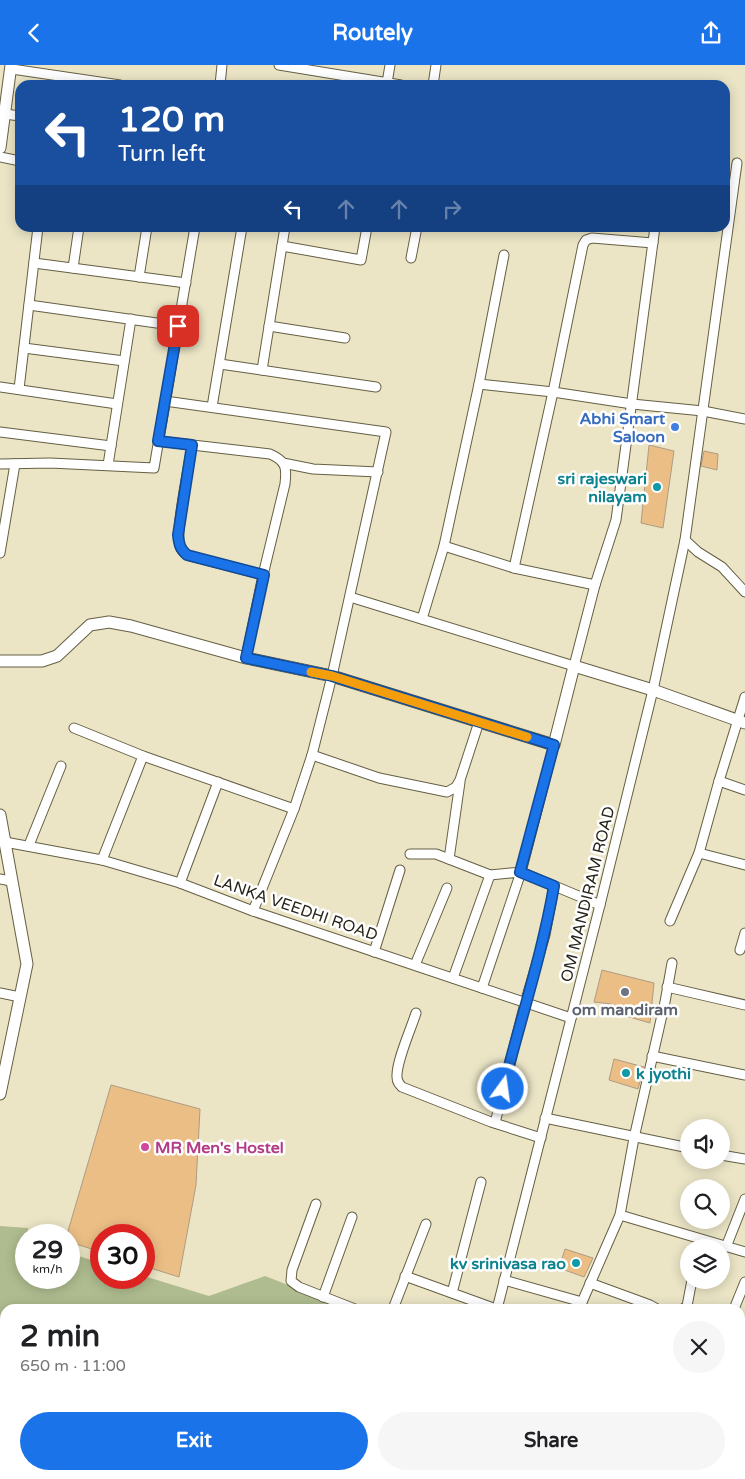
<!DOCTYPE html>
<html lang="en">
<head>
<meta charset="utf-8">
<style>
  :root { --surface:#fff; --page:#f6f6f6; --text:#202124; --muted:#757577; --accent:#1a73e8 }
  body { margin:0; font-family:"Varela Round",sans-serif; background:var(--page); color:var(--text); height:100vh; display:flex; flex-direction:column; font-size:19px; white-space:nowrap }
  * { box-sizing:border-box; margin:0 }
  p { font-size:16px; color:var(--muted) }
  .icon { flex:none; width:28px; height:28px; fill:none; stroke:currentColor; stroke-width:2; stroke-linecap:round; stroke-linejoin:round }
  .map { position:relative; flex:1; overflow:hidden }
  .drawer { position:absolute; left:0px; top:1239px; width:745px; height:176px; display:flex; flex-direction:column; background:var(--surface); border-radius:15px 15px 0 0; box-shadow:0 2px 12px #0003 }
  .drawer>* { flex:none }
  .hud { position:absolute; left:15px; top:15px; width:715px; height:152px; border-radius:15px; box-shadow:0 2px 12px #0003; background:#1a4fa0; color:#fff; overflow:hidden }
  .buttons { position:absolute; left:680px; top:1054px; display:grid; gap:10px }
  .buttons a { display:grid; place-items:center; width:50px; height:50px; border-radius:50%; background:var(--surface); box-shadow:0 2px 12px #0003; font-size:25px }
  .speed { position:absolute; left:15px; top:1159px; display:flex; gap:10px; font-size:25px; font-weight:700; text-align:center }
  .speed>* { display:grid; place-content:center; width:65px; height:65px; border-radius:50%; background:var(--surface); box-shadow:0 2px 12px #0003; line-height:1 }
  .speed small { font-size:12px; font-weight:400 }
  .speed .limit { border:8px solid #d22; background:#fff; color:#111 }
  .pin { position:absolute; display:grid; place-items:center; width:42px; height:42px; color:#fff; margin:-21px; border-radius:10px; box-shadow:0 2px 8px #0006 }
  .me { position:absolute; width:55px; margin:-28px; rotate:14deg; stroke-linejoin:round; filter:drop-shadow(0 0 4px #0008) }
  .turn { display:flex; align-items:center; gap:18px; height:105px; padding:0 20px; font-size:22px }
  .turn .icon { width:65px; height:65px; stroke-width:2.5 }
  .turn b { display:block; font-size:35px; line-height:42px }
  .lanes { display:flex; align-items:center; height:48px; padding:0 20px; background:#0003; justify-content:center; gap:25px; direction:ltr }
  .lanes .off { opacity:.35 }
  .round { display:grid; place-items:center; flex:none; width:52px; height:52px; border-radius:26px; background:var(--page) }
  .headline { display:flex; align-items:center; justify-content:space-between; height:85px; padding:0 20px }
  h1 { font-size:30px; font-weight:700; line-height:38px }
  .action { display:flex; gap:10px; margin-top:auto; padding:10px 20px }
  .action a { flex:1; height:58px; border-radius:30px; background:var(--accent); color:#fff; font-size:20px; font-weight:700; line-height:58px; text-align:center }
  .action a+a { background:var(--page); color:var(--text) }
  header { display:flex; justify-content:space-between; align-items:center; height:65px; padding:0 20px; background:var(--accent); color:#fff; font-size:22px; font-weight:700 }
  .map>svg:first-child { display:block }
  .green { fill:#afbc8f }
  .building { fill:#ebbe85; stroke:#af9b83 }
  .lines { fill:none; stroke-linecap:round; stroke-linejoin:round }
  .minor-casing { stroke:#655f44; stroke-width:11 }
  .tertiary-casing { stroke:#655f44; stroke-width:13 }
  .minor { stroke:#fff; stroke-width:9 }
  .tertiary { stroke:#fff; stroke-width:11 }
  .route-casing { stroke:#114b97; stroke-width:12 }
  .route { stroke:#1a73e8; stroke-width:9 }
  .slow { stroke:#f59e0b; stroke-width:9 }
  .shop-dot { fill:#3f7fe0; stroke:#fff; stroke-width:2 }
  .culture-dot { fill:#0f9aa8; stroke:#fff; stroke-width:2 }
  .worship-dot { fill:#6b7280; stroke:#fff; stroke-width:2 }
  .hotel-dot { fill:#d1479c; stroke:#fff; stroke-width:2 }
  .labels { text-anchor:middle; stroke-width:5; stroke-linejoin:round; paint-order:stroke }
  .shop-label { font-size:16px; font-weight:bold; fill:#366cbe; stroke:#fff; text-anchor:end }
  .culture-label { font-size:16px; font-weight:bold; fill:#0d838f; stroke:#fff; text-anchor:end }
  .street-label { font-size:16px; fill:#272519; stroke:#fff }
  .worship-label { font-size:16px; font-weight:bold; fill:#5b616d; stroke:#fff }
  .hotel-label { font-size:16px; font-weight:bold; fill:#b23c85; stroke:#fff; text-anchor:start }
</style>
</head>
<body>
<header><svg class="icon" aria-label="back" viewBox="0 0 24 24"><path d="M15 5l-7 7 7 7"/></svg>Routely<svg class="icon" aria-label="share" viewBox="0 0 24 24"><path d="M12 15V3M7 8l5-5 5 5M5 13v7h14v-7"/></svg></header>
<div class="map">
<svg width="745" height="1414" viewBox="0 0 745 1414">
  <rect width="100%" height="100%" fill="#ebe5c6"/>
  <g class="green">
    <path d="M 0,1161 L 28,1163 L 28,1170 L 26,1170 L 26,1212 L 69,1212 L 69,1188 L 101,1198 L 101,1212 L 144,1212 L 144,1211 L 209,1231 L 265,1211 L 350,1244 L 5,1244 L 5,1348 L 0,1344 Z"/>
    <path d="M 145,1410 L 417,1410 L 415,1414 L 154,1414 Z"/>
  </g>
  <g class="building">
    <path d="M 649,380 L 674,386 L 663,463 L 641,458 Z"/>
    <path d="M 704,386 L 718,389 L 717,405 L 701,401 Z"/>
    <path d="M 602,905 L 654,918 L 650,958 L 612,947 L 611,939 L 594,937 Z"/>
    <path d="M 614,994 L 644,1002 L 638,1024 L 609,1015 Z"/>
    <path d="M 111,1020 L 200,1044 L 196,1120 L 179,1212 L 144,1201 L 144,1170 L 101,1170 L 101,1187 L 73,1178 L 68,1166 Z"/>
    <path d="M 565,1184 L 593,1193 L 584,1212 L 559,1203 Z"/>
  </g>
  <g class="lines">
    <defs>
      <g id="minor">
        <path d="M 279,0 L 401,20"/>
        <path d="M 12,4 L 120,20"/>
        <path d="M 387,18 L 390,0"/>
        <path d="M 220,20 L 222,0"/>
        <path d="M 433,20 L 436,0"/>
        <path d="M 5,49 L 20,51"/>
        <path d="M 0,92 L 20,96"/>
        <path d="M 282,181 L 361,195 L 367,162"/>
        <path d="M 411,193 L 417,162"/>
        <path d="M 34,198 L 186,218"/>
        <path d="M 73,203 L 79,162"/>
        <path d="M 139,212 L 147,162"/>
        <path d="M 29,240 L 178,261"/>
        <path d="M 269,261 L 345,273"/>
        <path d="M 24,283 L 124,296"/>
        <path d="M 220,299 L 376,322"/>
        <path d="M 262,305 L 285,162"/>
        <path d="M 479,319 L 553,327 L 632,339 L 703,346 L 745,354"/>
        <path d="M 0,322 L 117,339"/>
        <path d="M 19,324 L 38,162"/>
        <path d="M 165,336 L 386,367 L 332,611 L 312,690 L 294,744 L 253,846"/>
        <path d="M 212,342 L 242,162"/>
        <path d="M 0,367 L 111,381"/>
        <path d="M 158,376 L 270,389 C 286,396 287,402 285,419 L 263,510 L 246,593"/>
        <path d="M 192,380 C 190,398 173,472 181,484 C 184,489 189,491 194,492 L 263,510"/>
        <path d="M 283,398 L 313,404 L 378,407"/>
        <path d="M 0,399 L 50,398 L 154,403 L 195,162"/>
        <path d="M 108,400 L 131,254"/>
        <path d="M 685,475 L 698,487 L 722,502 L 745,527"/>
        <path d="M 444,481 L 514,503 L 595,520"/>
        <path d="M 0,488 L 15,399"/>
        <path d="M 514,503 L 553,327 L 583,180 L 586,175 L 592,173 L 653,178"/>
        <path d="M 350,532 L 574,601 L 595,520 L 616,455 L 655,162"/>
        <path d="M 422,554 L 444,481 L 479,319 L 504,190"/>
        <path d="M 74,663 L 143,691 L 294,744"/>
        <path d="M 554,680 L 521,807 L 600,840"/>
        <path d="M 312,690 L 379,713 L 447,727 L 456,722 L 460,715 L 479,657"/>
        <path d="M 719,716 L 745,725"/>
        <path d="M 5,777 L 102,795 L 180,818 L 253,846 L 571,953"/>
        <path d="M 29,780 L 61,701"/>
        <path d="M 699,788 L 745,800"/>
        <path d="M 410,789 L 436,789 L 490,810 L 521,807 L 482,923"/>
        <path d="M 449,794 L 460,717"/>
        <path d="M 102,795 L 143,691"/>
        <path d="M 0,814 L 11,816"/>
        <path d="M 180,818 L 218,717"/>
        <path d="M 670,856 L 699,788 L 719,716 L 745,632"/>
        <path d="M 740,885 L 745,868"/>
        <path d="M 374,887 L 400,805"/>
        <path d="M 415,900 L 447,823"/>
        <path d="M 453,913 L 490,810"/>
        <path d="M 667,922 L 745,940"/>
        <path d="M 0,928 L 20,932"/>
        <path d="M 416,948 C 411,964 396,997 397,1012 C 397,1017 399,1019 402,1022 L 491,1057 L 541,1073"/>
        <path d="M 652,991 L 745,1010"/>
        <path d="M 545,1053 L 689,1083"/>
        <path d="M 495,1058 L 525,938 L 545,870 L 554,821"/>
        <path d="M 721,1090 L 745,1094"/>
        <path d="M 316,1139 L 292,1205 L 291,1216 L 299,1222 L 355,1244"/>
        <path d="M 620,1150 L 745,1187"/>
        <path d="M 726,1182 L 745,1134"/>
        <path d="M 405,1211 L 496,1244"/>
        <path d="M 504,1215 L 582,1237"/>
        <path d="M 590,1218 L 650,1240 L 657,1244"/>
        <path d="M 452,1228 L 481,1117"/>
        <path d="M 323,1232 L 352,1152"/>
        <path d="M 393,1244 L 426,1159"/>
        <path d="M 497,1244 L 600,840 L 653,625 L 685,475 L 737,98"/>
        <path d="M 579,1244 L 620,1150 L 634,1073 L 665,937 L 672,898"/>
        <path d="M 683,1244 L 687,1241 L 692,1215"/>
        <path d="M 734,1244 L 745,1217"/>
        <path d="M 579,1410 L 589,1414"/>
        <path d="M 422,1414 L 424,1410"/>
        <path d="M 524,1414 L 528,1410"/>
        <path d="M 662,1414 L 664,1410"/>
      </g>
      <g id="tertiary">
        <path d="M 0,83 L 11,0"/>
        <path d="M 0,596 L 42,596 L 57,591 L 90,560 L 109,557 L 131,561 L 246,593 L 332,611 L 554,680 L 574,601 L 653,625 L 745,658"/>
        <path d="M 0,750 L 27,899 L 0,1029"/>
        <path d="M 0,1355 L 5,1358"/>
        <path d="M 0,1374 L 5,1376"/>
        <path d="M 90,1410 L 100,1414"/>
        <path d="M 127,1410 L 137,1414"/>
      </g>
    </defs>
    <use href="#minor" class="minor-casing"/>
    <use href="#tertiary" class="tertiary-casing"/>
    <use href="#minor" class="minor"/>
    <use href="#tertiary" class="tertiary"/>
  </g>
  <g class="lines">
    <defs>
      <path id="route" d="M 178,261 L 158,376 L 192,380 L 178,470 C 179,479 180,484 187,490 L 264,510 L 246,593 L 332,611 L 554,680 L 520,807 L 554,821 C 542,890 520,956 503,1024"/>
    </defs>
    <use href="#route" class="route-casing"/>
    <use href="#route" class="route"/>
    <path class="slow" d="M 311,607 L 332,611 L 527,672"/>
  </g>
  <circle class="shop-dot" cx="675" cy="362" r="5"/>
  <g class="culture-dot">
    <circle cx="657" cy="422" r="5"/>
    <circle cx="626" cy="1008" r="5"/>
    <circle cx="576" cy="1198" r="5"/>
  </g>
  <circle class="worship-dot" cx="625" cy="927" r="5"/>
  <circle class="hotel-dot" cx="145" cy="1082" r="5"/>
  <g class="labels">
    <g class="shop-label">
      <text x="665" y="359">Abhi Smart<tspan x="665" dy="18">Saloon</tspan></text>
    </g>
    <g class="culture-label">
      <text x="647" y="419">sri rajeswari<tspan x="647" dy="18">nilayam</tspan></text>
      <text x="636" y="1014" text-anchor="start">k jyothi</text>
      <text x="566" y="1204">kv srinivasa rao</text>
    </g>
    <g class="street-label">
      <text transform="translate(587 829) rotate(-76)" y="6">OM MANDIRAM ROAD</text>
      <text transform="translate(296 842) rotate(19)" y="6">LANKA VEEDHI ROAD</text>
    </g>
    <g class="worship-label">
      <text x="625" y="950">om mandiram</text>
    </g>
    <g class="hotel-label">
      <text x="155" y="1088">MR Men's Hostel</text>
    </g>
  </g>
</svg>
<div class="buttons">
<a><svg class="icon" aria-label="sound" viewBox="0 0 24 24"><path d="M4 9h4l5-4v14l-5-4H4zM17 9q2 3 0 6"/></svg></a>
<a><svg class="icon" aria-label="search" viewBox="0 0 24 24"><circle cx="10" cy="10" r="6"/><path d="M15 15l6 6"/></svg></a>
<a><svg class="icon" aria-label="layers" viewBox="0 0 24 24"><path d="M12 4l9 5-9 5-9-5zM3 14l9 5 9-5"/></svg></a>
</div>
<div class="speed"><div>29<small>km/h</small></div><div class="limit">30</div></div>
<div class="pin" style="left:178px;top:261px;background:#d93025"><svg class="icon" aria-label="arrive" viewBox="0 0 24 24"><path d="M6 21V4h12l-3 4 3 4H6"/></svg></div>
<svg class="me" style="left:503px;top:1024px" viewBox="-20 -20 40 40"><circle r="17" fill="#1a73e8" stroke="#fff" stroke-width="3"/><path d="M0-11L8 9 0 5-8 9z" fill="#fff"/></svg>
<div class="hud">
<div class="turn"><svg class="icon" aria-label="left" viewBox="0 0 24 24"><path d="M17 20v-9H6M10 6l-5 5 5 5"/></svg><div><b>120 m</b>Turn left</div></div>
<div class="lanes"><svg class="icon" aria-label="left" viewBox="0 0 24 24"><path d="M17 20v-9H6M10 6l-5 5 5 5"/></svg><svg class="icon off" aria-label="ahead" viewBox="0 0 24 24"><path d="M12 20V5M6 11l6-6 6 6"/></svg><svg class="icon off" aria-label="ahead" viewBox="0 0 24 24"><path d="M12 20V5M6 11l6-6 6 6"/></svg><svg class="icon off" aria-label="right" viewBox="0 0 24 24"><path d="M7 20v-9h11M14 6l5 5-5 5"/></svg></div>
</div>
<section class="drawer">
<div class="headline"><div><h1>2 min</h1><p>650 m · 11:00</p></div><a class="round"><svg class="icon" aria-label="close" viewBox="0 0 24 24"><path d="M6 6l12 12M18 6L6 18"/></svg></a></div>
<div class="action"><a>Exit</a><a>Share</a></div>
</section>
</div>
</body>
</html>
